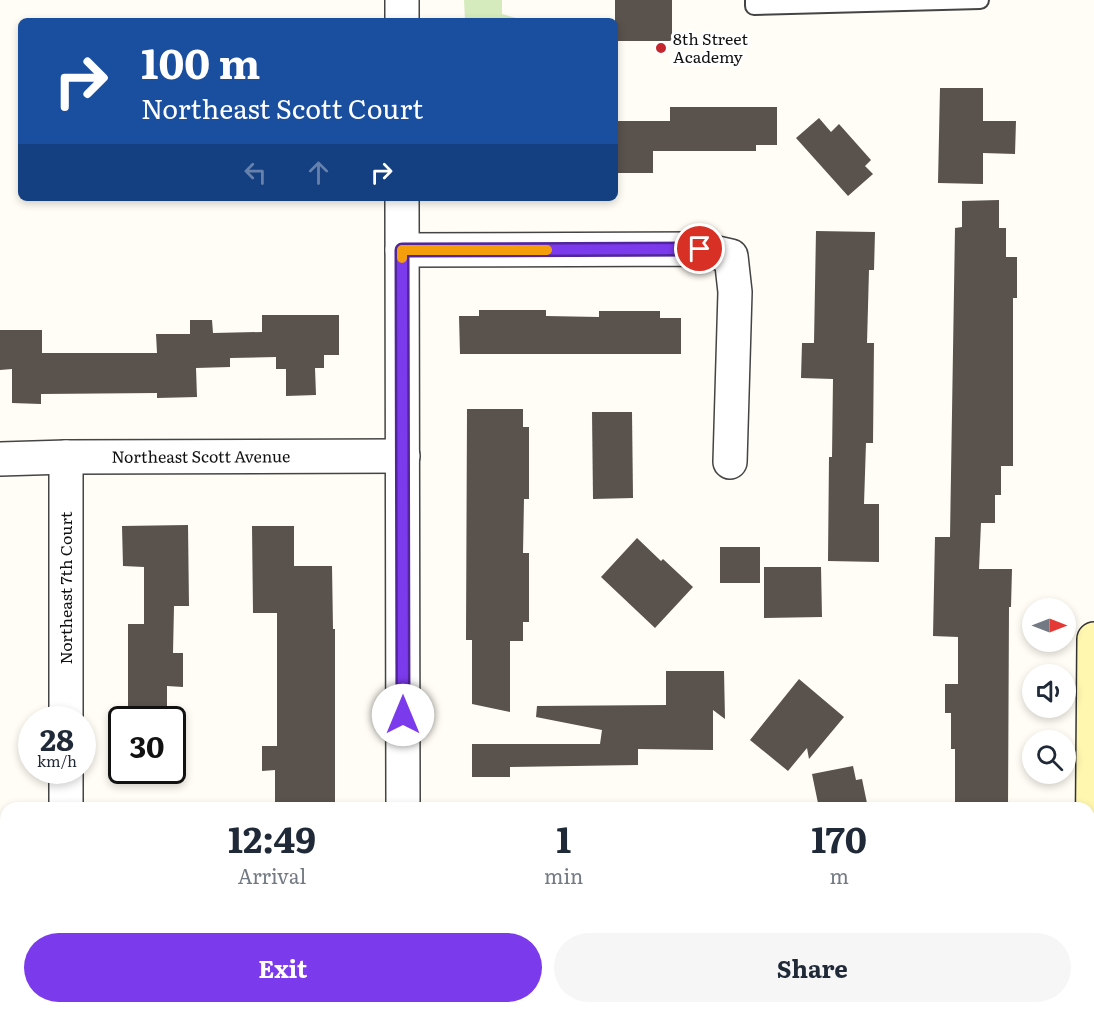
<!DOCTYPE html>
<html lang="en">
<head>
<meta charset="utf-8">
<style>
  :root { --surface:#fff; --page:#f6f6f7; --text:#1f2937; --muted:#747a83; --accent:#7c3aed }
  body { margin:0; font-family:Literata,serif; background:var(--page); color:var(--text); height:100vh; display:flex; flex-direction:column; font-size:22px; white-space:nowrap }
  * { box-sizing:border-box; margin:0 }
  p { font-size:20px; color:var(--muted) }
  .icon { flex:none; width:33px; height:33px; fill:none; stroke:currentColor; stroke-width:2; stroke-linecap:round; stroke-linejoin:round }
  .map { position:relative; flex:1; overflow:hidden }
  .drawer { position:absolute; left:0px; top:802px; width:1095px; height:212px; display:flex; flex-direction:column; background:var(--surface); border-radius:18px 18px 0 0; box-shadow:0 3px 9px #0003 }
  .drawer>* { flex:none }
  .banner { position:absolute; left:18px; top:18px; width:600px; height:183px; border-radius:9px; box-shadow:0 3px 9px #0003; background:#1a4fa0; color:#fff; overflow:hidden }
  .needle { width:39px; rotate:90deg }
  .buttons { position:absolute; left:1022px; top:598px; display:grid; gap:12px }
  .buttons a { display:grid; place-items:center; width:54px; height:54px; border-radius:50%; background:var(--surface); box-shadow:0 3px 9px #0003; font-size:30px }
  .speed { position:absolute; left:18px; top:706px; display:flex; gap:12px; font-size:30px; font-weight:700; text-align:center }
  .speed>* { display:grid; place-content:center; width:78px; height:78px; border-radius:50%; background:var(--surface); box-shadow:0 3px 9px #0003; line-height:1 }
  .speed small { font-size:15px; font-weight:400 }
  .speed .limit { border:3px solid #111; border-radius:9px; background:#fff; color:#111 }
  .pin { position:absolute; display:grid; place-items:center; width:51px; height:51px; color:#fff; margin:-26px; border:3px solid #fff; border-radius:50%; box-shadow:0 2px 6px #0007 }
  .me { position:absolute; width:66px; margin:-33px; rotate:0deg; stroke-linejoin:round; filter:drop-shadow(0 0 4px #0008) }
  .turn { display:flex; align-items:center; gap:21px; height:126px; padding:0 24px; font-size:27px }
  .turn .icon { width:78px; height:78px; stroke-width:2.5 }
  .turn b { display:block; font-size:42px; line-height:51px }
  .lanes { display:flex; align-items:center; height:57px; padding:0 24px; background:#0003; justify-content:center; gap:30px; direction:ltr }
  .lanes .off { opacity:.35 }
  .eta { display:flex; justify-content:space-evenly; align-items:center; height:102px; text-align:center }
  .eta b { font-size:36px; font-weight:700; line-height:42px }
  .cta { display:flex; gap:12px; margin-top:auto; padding:12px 24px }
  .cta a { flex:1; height:69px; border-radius:36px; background:var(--accent); color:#fff; font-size:24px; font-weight:700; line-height:69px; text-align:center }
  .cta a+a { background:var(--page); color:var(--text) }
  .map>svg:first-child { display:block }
  .green { fill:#d5ebbd }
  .building { fill:#5a524d }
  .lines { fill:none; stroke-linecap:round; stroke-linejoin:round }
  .lane-casing { stroke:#444; stroke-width:20 }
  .street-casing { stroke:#444; stroke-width:36 }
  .secondary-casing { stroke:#333; stroke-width:36 }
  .lane { stroke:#fff; stroke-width:16 }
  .street { stroke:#fff; stroke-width:33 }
  .secondary { stroke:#fff6b0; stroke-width:33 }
  .route-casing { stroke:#51269a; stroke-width:15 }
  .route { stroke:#7c3aed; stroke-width:10 }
  .slow { stroke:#f59e0b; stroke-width:10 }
  .poi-dot { fill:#c4262e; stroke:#fff; stroke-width:2 }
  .labels { text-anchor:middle; stroke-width:6; stroke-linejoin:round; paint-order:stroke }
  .poi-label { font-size:16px; fill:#111; stroke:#fff; text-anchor:start }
  .street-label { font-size:16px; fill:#111; stroke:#fff }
</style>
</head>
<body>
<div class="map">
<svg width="1094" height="1013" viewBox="0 0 1094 1013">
  <rect width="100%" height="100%" fill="#fffdf5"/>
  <path class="green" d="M 464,0 L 502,0 L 502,14 L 516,18 L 516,21 L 465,21 Z"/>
  <g class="building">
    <rect x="615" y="0" width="57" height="41"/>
    <path d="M 940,88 L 983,88 L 983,121 L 1016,121 L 1015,154 L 983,153 L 983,184 L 938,183 Z"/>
    <path d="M 670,107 L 777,107 L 777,145 L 756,145 L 756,151 L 653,151 L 653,173 L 615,173 L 615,121 L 670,121 Z"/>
    <path d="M 819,118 L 831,132 L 839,124 L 871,160 L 865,166 L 873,174 L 848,196 L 796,138 Z"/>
    <path d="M 999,200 L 999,228 L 1006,228 L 1006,257 L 1017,257 L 1017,298 L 1013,298 L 1013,466 L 1001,466 L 1001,495 L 995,495 L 995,523 L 981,523 L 979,569 L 1012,569 L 1011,607 L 1009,607 L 1008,808 L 955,808 L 955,749 L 951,749 L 951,713 L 945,713 L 945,684 L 958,684 L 958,637 L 933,636 L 935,537 L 950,537 L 955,228 L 962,227 L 962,201 Z"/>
    <path d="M 816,231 L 875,232 L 874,270 L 869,270 L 867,343 L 874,343 L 873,443 L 866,443 L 864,504 L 879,504 L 879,562 L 828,561 L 829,457 L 832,457 L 833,379 L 801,378 L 802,343 L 814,343 Z"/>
    <path d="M 479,310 L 546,310 L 546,316 L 599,317 L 599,311 L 660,311 L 660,318 L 681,318 L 681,354 L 460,354 L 459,316 L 479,316 Z"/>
    <path d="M 262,315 L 339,315 L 339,355 L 324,355 L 324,368 L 315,368 L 316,395 L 286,396 L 286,369 L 276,369 L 276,357 L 230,358 L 230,367 L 196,368 L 197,397 L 157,398 L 157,393 L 41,394 L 41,404 L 12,403 L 12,369 L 0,370 L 0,330 L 42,330 L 42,353 L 157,353 L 156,334 L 190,334 L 190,320 L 212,320 L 213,333 L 262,332 Z"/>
    <path d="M 467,409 L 523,409 L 523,427 L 529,427 L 529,499 L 524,499 L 523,553 L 529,553 L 529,622 L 523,622 L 523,641 L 510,641 L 510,712 L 472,704 L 472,640 L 466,640 Z"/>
    <path d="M 592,412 L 632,412 L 633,498 L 593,499 Z"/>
    <path d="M 188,525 L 189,606 L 174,606 L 173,653 L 183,653 L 183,687 L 167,686 L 167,709 L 128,709 L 128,624 L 144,624 L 144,567 L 123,566 L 122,526 Z"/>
    <path d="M 252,526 L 294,526 L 294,566 L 332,566 L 333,629 L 335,629 L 335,808 L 275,808 L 275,770 L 262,771 L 262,746 L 277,746 L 277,613 L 253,613 Z"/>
    <path d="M 637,538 L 661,561 L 663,559 L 693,587 L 655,628 L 601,577 Z"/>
    <rect x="720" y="547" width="40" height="36"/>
    <path d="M 764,567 L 821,567 L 822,617 L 764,618 Z"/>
    <path d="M 666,671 L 724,671 L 725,719 L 713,710 L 713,750 L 638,749 L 638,765 L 510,767 L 510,777 L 472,777 L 472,744 L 600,744 L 602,730 L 536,717 L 537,706 L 666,705 Z"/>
    <path d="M 799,679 L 844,717 L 809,759 L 807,748 L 788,771 L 750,740 Z"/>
    <path d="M 853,766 L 856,780 L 862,779 L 868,808 L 819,808 L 812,774 Z"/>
  </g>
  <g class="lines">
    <defs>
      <path id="lane" d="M 754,0 L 754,6 L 980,0"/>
      <g id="street">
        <path d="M 402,0 L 402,21"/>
        <path d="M 402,198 L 403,808"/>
        <path d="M 402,250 L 700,249 L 731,256 L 735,292 L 730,462"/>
        <path d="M 66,457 L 66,720"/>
        <path id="s1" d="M 0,459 L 66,457 L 403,456"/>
        <path d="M 66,771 L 66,808"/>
        <path d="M 404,1008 L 404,1013"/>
        <path d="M 736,1008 L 736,1013"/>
      </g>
      <path id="secondary" d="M 1091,1013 L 1094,639"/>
    </defs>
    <use href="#lane" class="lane-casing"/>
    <use href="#street" class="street-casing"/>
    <use href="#secondary" class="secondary-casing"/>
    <use href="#lane" class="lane"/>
    <use href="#street" class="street"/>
    <use href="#secondary" class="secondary"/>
  </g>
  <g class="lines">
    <defs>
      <path id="route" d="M 403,715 L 402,250 L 700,249"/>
    </defs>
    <use href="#route" class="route-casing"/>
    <use href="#route" class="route"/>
    <path class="slow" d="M 402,258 L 402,250 L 547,250"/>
  </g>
  <circle class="poi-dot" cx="661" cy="48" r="6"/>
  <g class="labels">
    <g class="poi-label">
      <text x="673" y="45">8th Street<tspan x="673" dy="18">Academy</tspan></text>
    </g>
    <g class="street-label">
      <text dy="6" stroke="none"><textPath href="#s1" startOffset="201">Northeast Scott Avenue</textPath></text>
      <text transform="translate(66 588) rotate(-90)" y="6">Northeast 7th Court</text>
    </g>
  </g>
</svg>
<div class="buttons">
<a><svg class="needle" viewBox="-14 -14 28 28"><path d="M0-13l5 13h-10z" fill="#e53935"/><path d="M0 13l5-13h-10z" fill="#747a83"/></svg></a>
<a><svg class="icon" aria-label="sound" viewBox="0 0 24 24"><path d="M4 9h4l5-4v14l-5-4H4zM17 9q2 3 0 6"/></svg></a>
<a><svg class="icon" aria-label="search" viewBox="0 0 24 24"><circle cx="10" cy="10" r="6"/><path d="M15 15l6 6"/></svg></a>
</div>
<div class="speed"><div>28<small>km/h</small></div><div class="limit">30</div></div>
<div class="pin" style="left:700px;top:249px;background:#d93025"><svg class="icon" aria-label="arrive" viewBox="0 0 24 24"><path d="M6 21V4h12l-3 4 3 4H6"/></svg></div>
<svg class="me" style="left:403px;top:715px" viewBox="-20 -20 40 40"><circle r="19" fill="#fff"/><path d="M0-13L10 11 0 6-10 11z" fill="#7c3aed"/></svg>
<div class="banner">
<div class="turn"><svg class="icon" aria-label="right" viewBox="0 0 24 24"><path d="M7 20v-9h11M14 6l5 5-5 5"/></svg><div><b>100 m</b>Northeast Scott Court</div></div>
<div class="lanes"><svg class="icon off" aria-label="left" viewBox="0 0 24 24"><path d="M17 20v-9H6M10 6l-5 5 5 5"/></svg><svg class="icon off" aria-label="ahead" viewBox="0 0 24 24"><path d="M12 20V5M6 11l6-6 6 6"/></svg><svg class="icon" aria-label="right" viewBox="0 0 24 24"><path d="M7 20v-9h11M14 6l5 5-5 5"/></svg></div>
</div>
<section class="drawer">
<div class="eta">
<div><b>12:49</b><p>Arrival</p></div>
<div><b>1</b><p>min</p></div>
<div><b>170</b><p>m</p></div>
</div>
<div class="cta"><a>Exit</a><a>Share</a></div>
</section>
</div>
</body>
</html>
